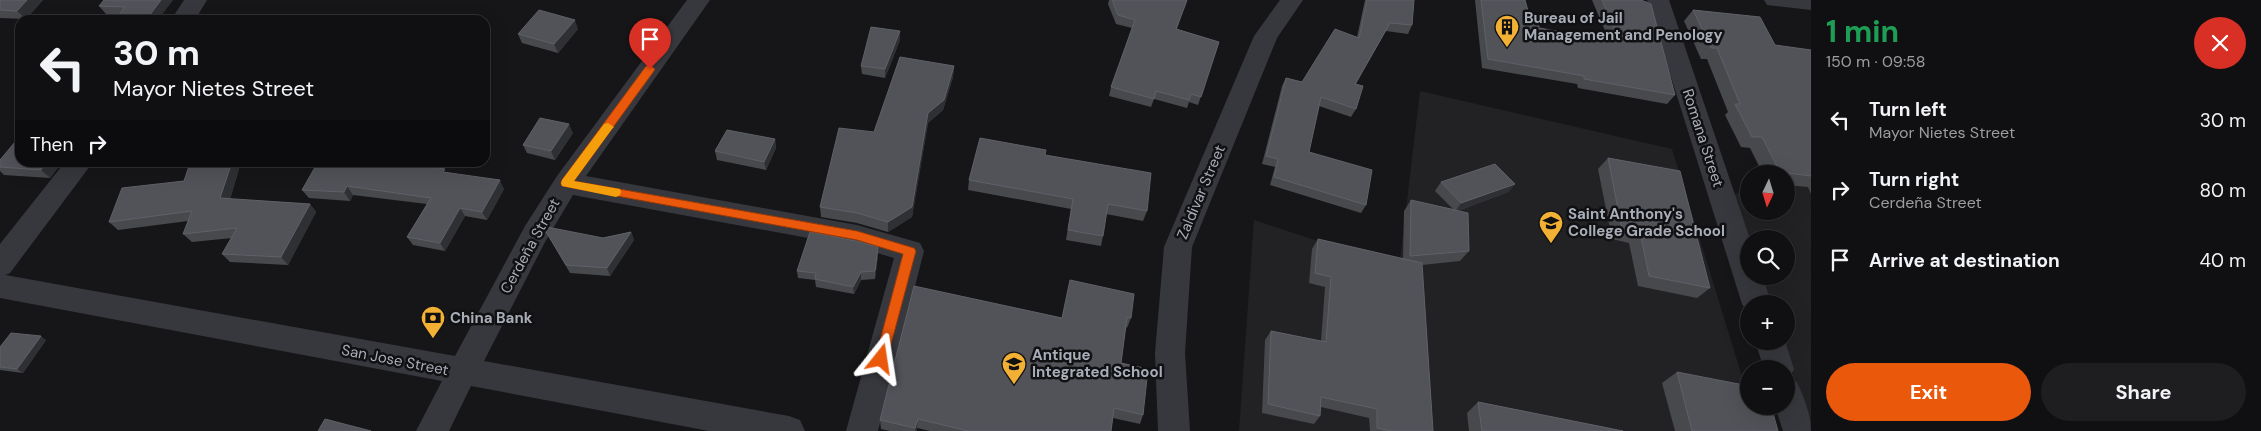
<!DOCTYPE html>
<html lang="en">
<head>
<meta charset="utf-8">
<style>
  :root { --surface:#101012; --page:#1e1e20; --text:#f1f3f6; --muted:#9c9d9f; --line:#303032; --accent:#ea580c }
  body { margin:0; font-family:"DM Sans",sans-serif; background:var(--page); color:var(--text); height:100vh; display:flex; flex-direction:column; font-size:19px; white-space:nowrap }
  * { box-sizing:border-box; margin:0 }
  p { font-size:16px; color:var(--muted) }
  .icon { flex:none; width:28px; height:28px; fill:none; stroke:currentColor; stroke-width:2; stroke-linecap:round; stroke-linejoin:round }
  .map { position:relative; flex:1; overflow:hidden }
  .panel { display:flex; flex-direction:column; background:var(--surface); width:450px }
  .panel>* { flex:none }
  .top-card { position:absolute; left:15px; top:15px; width:475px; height:152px; border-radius:15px; box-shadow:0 5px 20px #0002,0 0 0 1px var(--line); background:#101012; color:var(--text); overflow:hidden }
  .needle { width:32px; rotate:184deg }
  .buttons { position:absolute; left:1740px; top:165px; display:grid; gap:10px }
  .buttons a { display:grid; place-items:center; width:55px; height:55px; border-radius:50%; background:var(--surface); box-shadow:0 5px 20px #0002,0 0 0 1px var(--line); font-size:25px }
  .pin { position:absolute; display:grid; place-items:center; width:42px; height:42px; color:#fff; margin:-51px -21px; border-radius:50% 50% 50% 0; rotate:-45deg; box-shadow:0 0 5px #0007 }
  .pin .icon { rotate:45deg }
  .me { position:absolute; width:55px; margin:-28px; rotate:15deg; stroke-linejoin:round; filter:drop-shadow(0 0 4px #0008) }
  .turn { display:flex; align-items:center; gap:18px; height:105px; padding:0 15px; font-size:22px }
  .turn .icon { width:65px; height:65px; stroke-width:2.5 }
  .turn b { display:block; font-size:35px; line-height:42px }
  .then { display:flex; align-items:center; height:48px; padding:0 15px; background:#0003; gap:10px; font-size:19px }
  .round { display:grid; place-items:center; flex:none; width:52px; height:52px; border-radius:26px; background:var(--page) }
  .overview { display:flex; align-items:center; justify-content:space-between; height:85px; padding:0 15px }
  h1 { font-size:30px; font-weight:700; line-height:38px; color:#1e9e55 }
  .button { display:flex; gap:10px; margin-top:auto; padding:10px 15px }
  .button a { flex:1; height:58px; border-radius:30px; background:var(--accent); color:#fff; font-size:20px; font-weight:700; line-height:58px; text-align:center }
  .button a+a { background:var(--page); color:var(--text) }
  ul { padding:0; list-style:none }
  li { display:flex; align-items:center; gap:15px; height:70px; padding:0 15px }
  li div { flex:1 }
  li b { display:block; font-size:19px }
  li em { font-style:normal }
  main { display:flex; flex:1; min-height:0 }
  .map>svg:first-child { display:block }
  .built { fill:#222225 }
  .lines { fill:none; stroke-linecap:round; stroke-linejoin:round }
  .minor { fill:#37383d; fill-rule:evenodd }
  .tertiary { fill:#37383d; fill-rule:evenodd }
  .wall { fill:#47494d }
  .shaded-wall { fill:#2f3033 }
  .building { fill:#525359; stroke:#5f6168 }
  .route { fill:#ea580c; stroke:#983908 }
  .slow { fill:#f59e0b }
  .labels { text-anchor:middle; stroke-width:5; stroke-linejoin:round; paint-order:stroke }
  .poi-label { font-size:15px; font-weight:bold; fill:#a8adb8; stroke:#111113; text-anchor:start }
  .street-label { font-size:15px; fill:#a8adb8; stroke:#111113 }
</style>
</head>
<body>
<main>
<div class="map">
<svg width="1811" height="431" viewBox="0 0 1811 431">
  <rect width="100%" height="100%" fill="#161618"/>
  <g class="built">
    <path d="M 1420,91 L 1672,149 L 1749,399 L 1749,406 L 1759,431 L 1239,431 L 1254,220 L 1399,268 Z"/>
    <path d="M 1811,173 L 1811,428 L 1782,341 L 1786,341 L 1786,304 L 1770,304 L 1761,276 L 1786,276 L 1786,239 L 1749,239 L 1734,194 L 1749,190 L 1749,211 L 1786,211 L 1786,180 Z"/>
  </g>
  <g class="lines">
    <g class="minor">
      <path d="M 687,0 L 710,0 L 586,176 L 857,225 L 920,243 L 924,251 L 878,431 L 846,431 L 894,258 L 857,247 L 573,195 L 545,242 L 484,361 L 789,416 L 800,420 L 805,431 L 709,431 L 471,386 L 449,431 L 416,431 L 442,381 L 0,298 L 0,274 L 455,356 L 525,226 L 557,176 Z"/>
      <path d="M 1280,0 L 1303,0 L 1277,38 L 1192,247 L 1185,353 L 1190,431 L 1158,431 L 1155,353 L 1164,247 L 1254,36 Z"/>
      <path d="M 1647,0 L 1669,0 L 1750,239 L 1749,276 L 1762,276 L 1772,304 L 1749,304 L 1749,314 L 1742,304 Z"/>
      <path d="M 1764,0 L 1811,0 L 1811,10 L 1767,5 Z"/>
      <path d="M 1755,341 L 1785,341 L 1794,369 L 1789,379 L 1797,382 C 1804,398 1811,414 1811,431 L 1783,431 L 1775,406 L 1786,406 L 1786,369 L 1764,369 Z"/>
    </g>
    <g class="tertiary">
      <path d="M 184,0 L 207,0 L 195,20 L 171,20 Z"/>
      <path d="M 65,162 L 93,162 L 10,273 L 0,277 L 0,244 Z"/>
    </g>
  </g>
  <g class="wall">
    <path d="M 0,0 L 43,0 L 26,19 L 0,18 Z"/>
    <path d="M 173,0 L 119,14 L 106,14 L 99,6 Z"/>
    <path d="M 1109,0 L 1187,0 L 1177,29 L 1219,42 L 1198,105 L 1189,102 L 1187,108 L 1154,99 L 1151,107 L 1109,96 L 1111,87 L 1132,28 L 1116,24 L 1108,4 Z"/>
    <path d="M 1365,0 L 1414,0 L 1412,25 L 1408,34 L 1386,31 L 1356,84 L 1356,109 L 1351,117 L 1319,106 L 1309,152 L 1366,205 L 1361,213 L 1270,185 L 1275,167 L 1262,164 L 1282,86 L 1286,78 L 1302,82 L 1357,37 Z"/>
    <path d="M 1475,0 L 1525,0 L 1530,18 L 1539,28 L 1609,40 L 1592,0 L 1641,0 L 1675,95 L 1667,104 L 1578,88 L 1577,84 L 1482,68 Z"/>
    <path d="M 1693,10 L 1775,45 L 1811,50 L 1811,194 L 1808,187 L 1786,185 L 1786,174 L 1763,174 L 1750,148 L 1741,147 L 1725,115 L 1728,112 L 1707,59 L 1701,59 L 1684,21 Z"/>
    <path d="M 578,29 L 558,53 L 522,43 L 518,34 Z"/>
    <path d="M 900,40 L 885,78 L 862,74 L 861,66 Z"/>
    <path d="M 954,66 L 953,77 L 943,110 L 928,123 L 912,217 L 888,232 L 857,223 L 821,217 L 820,207 L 874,132 Z"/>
    <path d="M 573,133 L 555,160 L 527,153 L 523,145 Z"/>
    <path d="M 775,139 L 776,148 L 766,170 L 717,160 L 715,151 Z"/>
    <path d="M 1045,155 L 1147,211 L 1143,221 L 1106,214 L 1103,236 L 1101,246 L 1066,240 L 1071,209 L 968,190 L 969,180 Z"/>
    <path d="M 1608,158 L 1710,288 L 1697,298 L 1638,286 L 1629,243 L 1612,239 L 1598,169 Z"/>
    <path d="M 0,160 L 20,162 L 62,162 L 50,178 L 4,175 L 0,171 Z"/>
    <path d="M 220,162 L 233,162 L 239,169 L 230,199 L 310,204 L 316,212 L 288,265 L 230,262 L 222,254 L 232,238 L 192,242 L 183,234 L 188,221 L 118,230 L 109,222 L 184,181 Z"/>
    <path d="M 447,172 L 504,189 L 487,220 L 465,216 L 445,251 L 413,245 L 407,237 L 427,204 L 353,195 L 350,201 L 309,198 L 302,190 Z"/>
    <path d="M 1441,182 L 1515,184 L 1508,192 L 1458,211 L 1469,251 L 1460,261 L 1422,265 L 1433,431 L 1370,431 L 1369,418 L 1321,407 L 1320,416 L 1314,424 L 1262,413 L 1265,340 L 1271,331 L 1321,341 L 1325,287 L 1309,283 L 1312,249 L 1318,239 L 1403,259 L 1404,211 L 1411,200 L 1453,209 L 1435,191 Z"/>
    <path d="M 545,230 L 603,238 L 631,232 L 634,240 L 610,276 L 570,273 Z"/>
    <path d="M 878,255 L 875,279 L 861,280 L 854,294 L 816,287 L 815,280 L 798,278 L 797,271 Z"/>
    <path d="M 1068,290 L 1131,318 L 1127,328 L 1126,327 L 1121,363 L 1143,415 L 1140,424 L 1113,418 L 1111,431 L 930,431 L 917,428 L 917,431 L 890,431 L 881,429 L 880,420 L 1062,318 Z"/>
    <path d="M 46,340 L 23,373 L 0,370 L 0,347 Z"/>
    <path d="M 1677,372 L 1778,431 L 1675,431 L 1662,383 Z"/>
    <path d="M 1478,402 L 1623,431 L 1469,431 L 1467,413 Z"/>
  </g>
  <g class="shaded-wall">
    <path d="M 27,0 L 43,0 L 26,19 L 17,11 Z"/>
    <path d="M 161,0 L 173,0 L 158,20 L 146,20 Z"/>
    <path d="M 1187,0 L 1186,5 L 1173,37 L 1176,29 Z"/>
    <path d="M 575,20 L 578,29 L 558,53 L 554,44 Z"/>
    <path d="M 900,31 L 900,40 L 885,78 L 885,69 Z"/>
    <path d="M 954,66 L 953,77 L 943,110 L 928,123 L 912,217 L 888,232 L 888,222 L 928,113 Z"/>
    <path d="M 569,124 L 573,133 L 555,160 L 551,151 Z"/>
    <path d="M 775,139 L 776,148 L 766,170 L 764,162 Z"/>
    <path d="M 46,162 L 62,162 L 50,178 L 41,170 Z"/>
    <path d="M 232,162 L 233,162 L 239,169 L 228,207 L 220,198 Z"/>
    <path d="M 500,180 L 504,189 L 487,220 L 482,212 Z"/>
    <path d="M 1515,184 L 1508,192 L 1455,212 L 1461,203 Z"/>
    <path d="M 347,186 L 353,195 L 350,201 L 344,192 Z"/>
    <path d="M 310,204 L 316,212 L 288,265 L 281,257 Z"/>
    <path d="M 460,208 L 465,216 L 445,251 L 440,243 Z"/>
    <path d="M 631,232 L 634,240 L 610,276 L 607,268 Z"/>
    <path d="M 878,247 L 878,255 L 875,279 L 875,271 Z"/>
    <path d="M 861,272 L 861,280 L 854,294 L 853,287 Z"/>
    <path d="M 41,336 L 46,340 L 23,373 L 17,369 Z"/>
    <path d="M 918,419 L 917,428 L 917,431 L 915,431 Z"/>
  </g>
  <g class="building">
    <path d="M 0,0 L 27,0 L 17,11 L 0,10 Z"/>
    <path d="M 104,0 L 161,0 L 146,20 L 115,20 L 125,7 L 99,6 Z"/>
    <path d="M 1112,0 L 1187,0 L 1176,29 L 1219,42 L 1201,97 L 1191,94 L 1189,100 L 1156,91 L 1154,99 L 1111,87 L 1135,20 L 1118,15 Z"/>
    <path d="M 1367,0 L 1414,0 L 1412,25 L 1390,23 L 1355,84 L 1363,86 L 1356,109 L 1321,97 L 1309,152 L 1372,170 L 1366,205 L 1274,177 L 1278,159 L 1266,156 L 1286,78 L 1302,82 L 1335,29 L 1359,38 Z"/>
    <path d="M 1481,0 L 1525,0 L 1530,18 L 1538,19 L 1539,28 L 1620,42 L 1602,0 L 1641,0 L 1651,4 L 1675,95 L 1584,79 L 1584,76 L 1488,59 Z"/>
    <path d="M 539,10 L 575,20 L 554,44 L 518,34 Z"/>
    <path d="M 1693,10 L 1760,17 L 1775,45 L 1811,50 L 1811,176 L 1780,172 L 1762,137 L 1752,137 L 1735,104 L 1740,104 L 1717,48 L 1711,48 Z"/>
    <path d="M 871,27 L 900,31 L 885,69 L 861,66 Z"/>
    <path d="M 900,57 L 954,66 L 944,100 L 928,113 L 912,207 L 888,222 L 857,213 L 820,207 L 839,128 L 874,132 Z"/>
    <path d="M 540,118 L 569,124 L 551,151 L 523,145 Z"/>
    <path d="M 727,130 L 775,139 L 764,162 L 715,151 Z"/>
    <path d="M 20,136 L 20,162 L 46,162 L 41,170 L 0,167 L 0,160 Z"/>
    <path d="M 980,138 L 1046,150 L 1045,155 L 1151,173 L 1147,211 L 1108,204 L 1103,236 L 1068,230 L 1073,199 L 969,180 Z"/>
    <path d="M 1608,158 L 1680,171 L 1710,288 L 1649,276 L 1640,232 L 1622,229 Z"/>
    <path d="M 220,162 L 232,162 L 220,198 L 310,204 L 281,257 L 222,254 L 237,228 L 183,234 L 192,211 L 109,222 L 122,188 L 184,181 L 189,166 Z"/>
    <path d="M 318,162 L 401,162 L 445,169 L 443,172 L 500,180 L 482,212 L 460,208 L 440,243 L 407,237 L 431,198 L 347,186 L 344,192 L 302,190 Z"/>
    <path d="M 1495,164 L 1515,184 L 1461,203 L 1441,182 Z"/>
    <path d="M 1411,200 L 1468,213 L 1469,251 L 1410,256 Z"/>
    <path d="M 547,227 L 603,238 L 631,232 L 607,268 L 566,265 L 545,230 Z"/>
    <path d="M 810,232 L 856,241 L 878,247 L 875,271 L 861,272 L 853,287 L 815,279 L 816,273 L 797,271 Z"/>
    <path d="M 1318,239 L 1422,263 L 1433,431 L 1392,431 L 1377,428 L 1377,409 L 1321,397 L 1320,416 L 1268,404 L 1271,331 L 1326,342 L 1331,277 L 1315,273 Z"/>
    <path d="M 1070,280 L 1134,294 L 1131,318 L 1127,317 L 1121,363 L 1148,369 L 1143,415 L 1114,408 L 1111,431 L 968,431 L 918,419 L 915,428 L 880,420 L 914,286 L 1062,318 Z"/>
    <path d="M 11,333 L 41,336 L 17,369 L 0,367 L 0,347 Z"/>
    <path d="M 1677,372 L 1749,386 L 1749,406 L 1771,406 L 1778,431 L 1692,431 Z"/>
    <path d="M 1478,402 L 1623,431 L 1482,431 Z"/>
    <path d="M 325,419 L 371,431 L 318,431 Z"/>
  </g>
  <path class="route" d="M 650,65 L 655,69 L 654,71 L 574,181 L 857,231 L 914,248 L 916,251 L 886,363 L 881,365 L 877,363 L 875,359 L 903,254 L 857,240 L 562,186 L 561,183 L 562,180 L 646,66 Z"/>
  <path class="slow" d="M 608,123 L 614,127 L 612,129 L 574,181 L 620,189 L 621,192 L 620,195 L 616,197 L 562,186 L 561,183 L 562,180 L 604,124 Z"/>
  <defs>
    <symbol id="building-pin" viewBox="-11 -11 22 30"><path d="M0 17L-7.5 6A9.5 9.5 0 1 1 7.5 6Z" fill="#f2b134" stroke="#111113"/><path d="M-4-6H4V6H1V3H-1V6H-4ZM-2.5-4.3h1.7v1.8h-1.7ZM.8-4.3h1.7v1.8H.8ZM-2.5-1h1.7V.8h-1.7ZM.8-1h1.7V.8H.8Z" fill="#111"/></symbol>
    <symbol id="university-pin" viewBox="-11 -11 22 30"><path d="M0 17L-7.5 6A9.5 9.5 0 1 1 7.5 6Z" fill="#f2b134" stroke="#111113"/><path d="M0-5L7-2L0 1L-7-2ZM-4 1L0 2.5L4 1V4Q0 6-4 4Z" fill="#111"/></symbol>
    <symbol id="bank-pin" viewBox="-11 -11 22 30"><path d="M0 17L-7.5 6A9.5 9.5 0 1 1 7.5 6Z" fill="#f2b134" stroke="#111113"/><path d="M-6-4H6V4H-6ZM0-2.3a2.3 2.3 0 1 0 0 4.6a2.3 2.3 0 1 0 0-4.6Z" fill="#111"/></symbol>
    <symbol id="school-pin" viewBox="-11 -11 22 30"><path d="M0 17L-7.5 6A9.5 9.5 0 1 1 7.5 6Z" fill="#f2b134" stroke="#111113"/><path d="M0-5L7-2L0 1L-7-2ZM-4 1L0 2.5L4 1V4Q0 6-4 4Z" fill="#111"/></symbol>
  </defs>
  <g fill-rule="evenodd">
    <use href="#building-pin" x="1493" y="13" width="28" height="38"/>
    <use href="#university-pin" x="1537" y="209" width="28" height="38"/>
    <use href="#bank-pin" x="419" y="304" width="28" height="38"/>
    <use href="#school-pin" x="1000" y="350" width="28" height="38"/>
  </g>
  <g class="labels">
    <g class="poi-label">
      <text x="1524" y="23">Bureau of Jail<tspan x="1524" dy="17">Management and Penology</tspan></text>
      <text x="1568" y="219">Saint Anthony's<tspan x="1568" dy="17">College Grade School</tspan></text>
      <text x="450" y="323">China Bank</text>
      <text x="1032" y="360">Antique<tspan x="1032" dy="17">Integrated School</tspan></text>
    </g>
    <g class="street-label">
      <text transform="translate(1703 138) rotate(72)" y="5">Romana Street</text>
      <text transform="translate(1201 192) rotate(-67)" y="5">Zaldivar Street</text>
      <text transform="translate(530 246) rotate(-61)" y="5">Cerdeña Street</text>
      <text transform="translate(395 360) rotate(11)" y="5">San Jose Street</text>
    </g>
  </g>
</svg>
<div class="buttons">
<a><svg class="needle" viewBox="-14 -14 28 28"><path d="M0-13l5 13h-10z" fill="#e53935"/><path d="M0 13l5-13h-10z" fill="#9c9d9f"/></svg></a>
<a><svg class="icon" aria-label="search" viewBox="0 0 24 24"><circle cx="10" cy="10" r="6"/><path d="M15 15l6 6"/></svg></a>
<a>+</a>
<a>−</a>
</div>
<div class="pin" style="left:650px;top:69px;background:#d93025"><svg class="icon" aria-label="arrive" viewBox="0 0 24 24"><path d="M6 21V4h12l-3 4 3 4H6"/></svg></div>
<svg class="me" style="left:881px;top:359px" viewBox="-20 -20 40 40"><path d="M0-17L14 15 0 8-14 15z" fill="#ea580c" stroke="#fff" stroke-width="4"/></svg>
<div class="top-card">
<div class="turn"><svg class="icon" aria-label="left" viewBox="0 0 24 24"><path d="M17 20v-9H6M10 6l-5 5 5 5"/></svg><div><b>30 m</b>Mayor Nietes Street</div></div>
<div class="then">Then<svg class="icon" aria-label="right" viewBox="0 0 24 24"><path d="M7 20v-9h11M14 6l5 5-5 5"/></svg></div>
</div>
</div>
<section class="panel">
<div class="overview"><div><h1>1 min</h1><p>150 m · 09:58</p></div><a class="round" style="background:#d93025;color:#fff"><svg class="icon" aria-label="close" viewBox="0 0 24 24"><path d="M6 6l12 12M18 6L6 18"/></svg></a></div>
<ul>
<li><svg class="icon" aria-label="left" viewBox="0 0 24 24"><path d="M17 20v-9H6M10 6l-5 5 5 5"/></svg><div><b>Turn left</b><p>Mayor Nietes Street</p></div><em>30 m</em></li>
<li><svg class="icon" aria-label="right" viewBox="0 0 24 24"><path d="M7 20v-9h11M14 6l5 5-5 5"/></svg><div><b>Turn right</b><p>Cerdeña Street</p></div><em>80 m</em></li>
<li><svg class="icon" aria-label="arrive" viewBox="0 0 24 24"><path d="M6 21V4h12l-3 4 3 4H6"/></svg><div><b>Arrive at destination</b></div><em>40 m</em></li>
</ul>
<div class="button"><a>Exit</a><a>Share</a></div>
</section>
</main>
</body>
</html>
